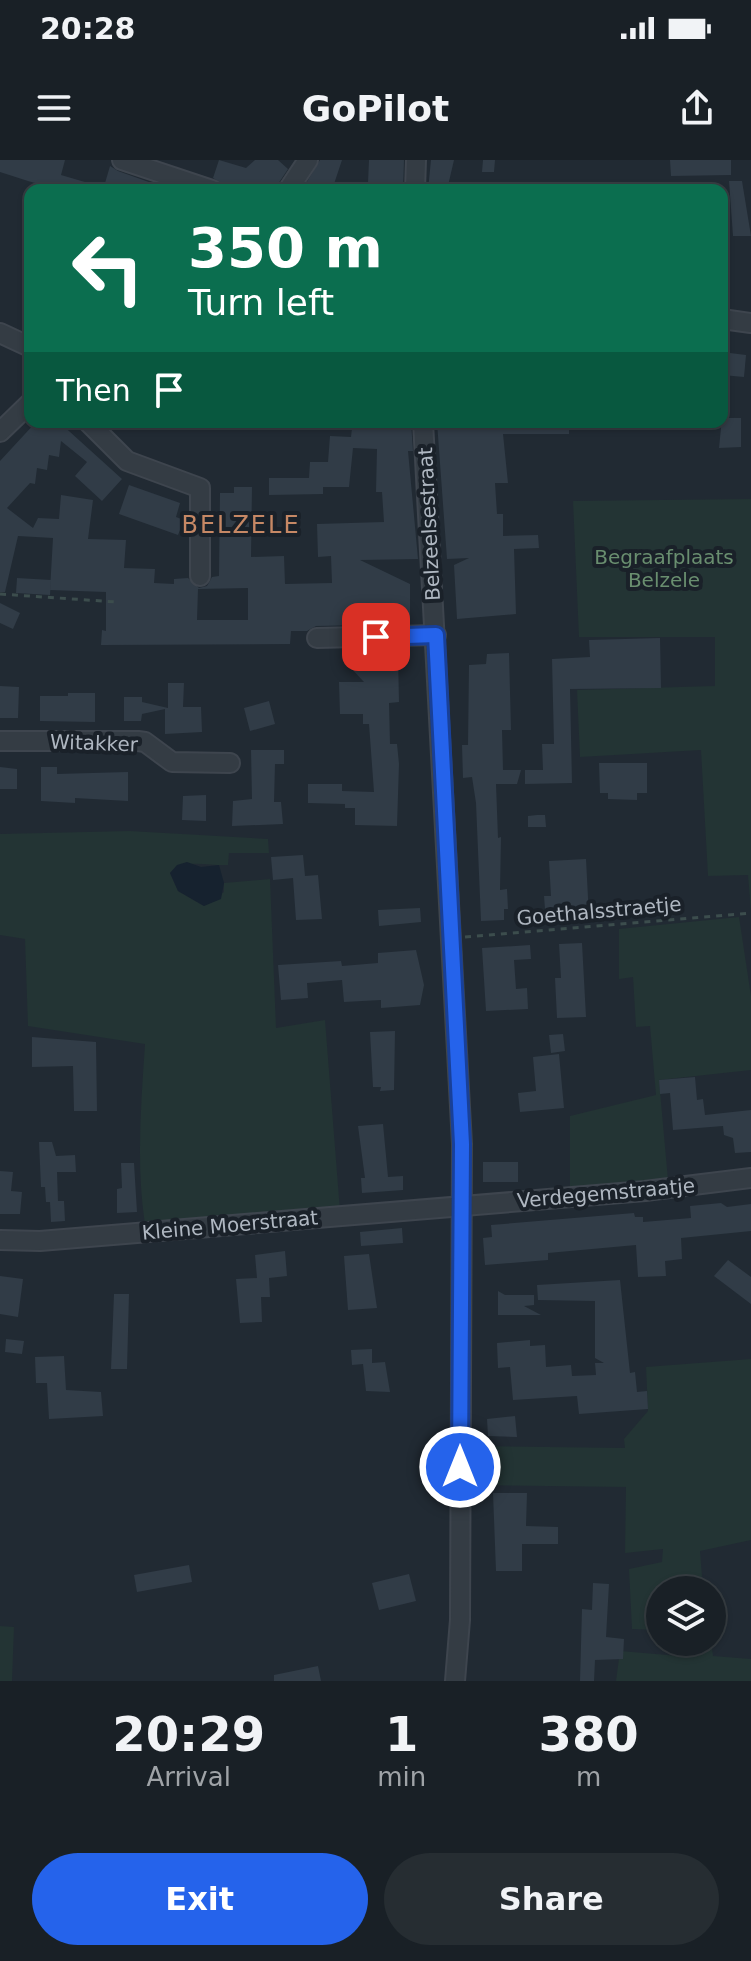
<!DOCTYPE html>
<html lang="en">
<head>
<meta charset="utf-8">
<style>
  :root { --surface:#192026; --page:#262d32; --text:#f1f3f6; --muted:#9fa3a7; --line:#373e43; --accent:#2563eb }
  body { margin:0; font-family:"DejaVu Sans",sans-serif; background:var(--page); color:var(--text); height:100vh; display:flex; flex-direction:column; font-size:30px; white-space:nowrap }
  * { box-sizing:border-box; margin:0 }
  p { font-size:26px; color:var(--muted) }
  .icon { flex:none; width:44px; height:44px; fill:none; stroke:currentColor; stroke-width:2; stroke-linecap:round; stroke-linejoin:round }
  .map { position:relative; height:1521px; overflow:hidden }
  .sheet { display:flex; flex-direction:column; background:var(--surface); flex:1 }
  .sheet>* { flex:none }
  .guide { position:absolute; left:24px; top:24px; width:704px; height:244px; border-radius:16px; box-shadow:0 2px 6px #0004,0 0 0 2px var(--line); background:#0b6e4f; color:#fff; overflow:hidden }
  .controls { position:absolute; left:646px; top:1416px; display:grid; gap:16px }
  .controls a { display:grid; place-items:center; width:80px; height:80px; border-radius:50%; background:var(--surface); box-shadow:0 2px 6px #0004,0 0 0 2px var(--line); font-size:40px }
  .pin { position:absolute; display:grid; place-items:center; width:68px; height:68px; color:#fff; margin:-34px; border-radius:16px; box-shadow:0 4px 12px #0006 }
  .me { position:absolute; width:88px; margin:-44px; rotate:0deg; stroke-linejoin:round; filter:drop-shadow(0 0 6px #0008) }
  .turn { display:flex; align-items:center; gap:28px; height:168px; padding:0 32px; font-size:36px }
  .turn .icon { width:104px; height:104px; stroke-width:2.5 }
  .turn b { display:block; font-size:56px; line-height:68px }
  .then { display:flex; align-items:center; height:76px; padding:0 32px; background:#0003; gap:16px; font-size:30px }
  .eta { display:flex; justify-content:space-evenly; align-items:center; height:136px; text-align:center }
  .eta b { font-size:48px; font-weight:600; line-height:56px }
  .primary-button { display:flex; gap:16px; margin-top:auto; padding:16px 32px }
  .primary-button a { flex:1; height:92px; border-radius:48px; background:var(--accent); color:#fff; font-size:32px; font-weight:600; line-height:92px; text-align:center }
  .primary-button a+a { background:var(--page); color:var(--text) }
  .status { display:flex; justify-content:space-between; align-items:center; height:56px; padding:0 40px; background:var(--surface); direction:ltr }
  .status svg { height:22px; fill:currentColor }
  header { display:flex; justify-content:space-between; align-items:center; height:104px; padding:0 32px; background:var(--surface); font-size:36px; font-weight:600 }
  .map>svg:first-child { display:block }
  .green { fill:#233434 }
  .water { fill:#16222f }
  .building { fill:#313c47; fill-rule:evenodd }
  .lines { fill:none; stroke-linecap:round; stroke-linejoin:round }
  .minor-casing { stroke:#3e454e; stroke-width:22 }
  .path { stroke:#3c4d4d; stroke-width:3; stroke-dasharray:6 6; stroke-linecap:butt }
  .minor { stroke:#343c44; stroke-width:18 }
  .route-casing { stroke:#184099; stroke-width:20 }
  .route { stroke:#2563eb; stroke-width:14 }
  .labels { text-anchor:middle; stroke-width:8; stroke-linejoin:round; paint-order:stroke }
  .street-label { font-size:20px; fill:#afb7c1; stroke:#1a2129 }
  .park-label { font-size:20px; fill:#698e6f; stroke:#1a2129 }
  .quarter-label { font-size:24px; letter-spacing:2px; fill:#c68865; stroke:#1a2129 }
</style>
</head>
<body>
<div class="status"><b>20:28</b><svg viewBox="0 0 49 12"><path d="M0 12V9h3v3zM5 12V6h3v6zM10 12V3h3v9zM15 12V0h3v12zM26 1h20v11H26zM47 4h2v5h-2z"/></svg></div>
<header><svg class="icon" aria-label="menu" viewBox="0 0 24 24"><path d="M4 6h16M4 12h16M4 18h16"/></svg>GoPilot<svg class="icon" aria-label="share" viewBox="0 0 24 24"><path d="M12 15V3M7 8l5-5 5 5M5 13v7h14v-7"/></svg></header>
<div class="map">
<svg width="751" height="1521" viewBox="0 0 751 1521">
  <rect width="100%" height="100%" fill="#212a33"/>
  <g class="green">
    <path d="M 751,339 L 751,752 L 748,715 L 708,716 L 701,590 L 580,597 L 577,530 L 715,526 L 715,477 L 579,477 L 573,341 Z"/>
    <path d="M 130,671 L 268,679 L 269,693 L 229,693 L 228,705 C 208,706 183,698 170,713 L 178,731 L 204,746 L 224,732 L 224,723 L 270,719 L 276,868 L 325,860 L 340,1051 L 145,1065 C 136,1005 141,944 145,884 L 28,866 L 25,779 L 0,775 L 0,674 Z"/>
    <path d="M 739,757 L 751,836 L 751,910 L 659,920 L 668,1020 L 570,1028 L 570,956 L 656,935 L 650,866 L 636,867 L 633,817 L 619,819 L 619,769 Z"/>
    <path d="M 751,1199 L 751,1380 L 700,1391 L 703,1430 L 660,1430 L 660,1470 L 632,1469 L 629,1409 L 662,1402 L 663,1389 L 625,1393 L 626,1327 L 474,1325 L 474,1286 L 625,1288 L 624,1279 L 648,1251 L 646,1207 Z"/>
    <path d="M 0,1466 L 14,1467 L 12,1521 L 0,1521 Z"/>
    <path d="M 690,1482 L 711,1482 L 713,1496 L 751,1499 L 751,1521 L 616,1521 L 620,1491 L 691,1497 Z"/>
  </g>
  <path class="water" d="M 187,702 L 201,707 L 219,705 L 224,723 L 221,739 L 204,746 L 178,731 L 170,713 L 177,705 Z"/>
  <g class="building">
    <path d="M 0,0 L 65,0 L 61,15 L 102,27 L 101,30 L 59,30 L 28,21 L 0,12 Z"/>
    <path d="M 219,0 L 246,8 L 255,0 L 278,0 L 288,9 L 274,30 L 224,30 L 221,23 L 213,18 Z"/>
    <path d="M 320,0 L 342,0 L 332,30 L 302,30 Z"/>
    <path d="M 369,0 L 404,0 L 403,30 L 374,30 L 375,24 L 368,23 Z"/>
    <path d="M 431,0 L 454,0 L 447,30 L 428,30 Z"/>
    <path d="M 483,0 L 495,0 L 494,12 L 482,12 Z"/>
    <path d="M 670,0 L 731,0 L 731,15 L 671,16 Z"/>
    <path d="M 110,6 L 118,11 L 171,30 L 103,30 Z"/>
    <path d="M 729,21 L 742,21 L 751,76 L 733,76 Z"/>
    <path d="M 722,192 L 746,195 L 744,217 L 722,215 Z"/>
    <path d="M 722,258 L 741,258 L 741,287 L 719,288 Z"/>
    <path d="M 36,262 L 59,262 L 122,319 L 102,341 L 75,316 L 87,302 L 61,281 L 59,297 L 49,295 L 47,310 L 37,308 L 35,324 L 30,323 L 7,348 L 33,368 L 38,358 L 59,359 L 61,335 L 93,340 L 88,379 L 126,380 L 124,408 L 155,409 L 154,423 L 174,424 L 174,419 L 188,418 L 199,428 L 207,426 L 212,417 L 219,416 L 220,333 L 234,333 L 234,327 L 252,327 L 251,397 L 284,396 L 285,424 L 332,423 L 331,396 L 318,397 L 317,364 L 384,362 L 382,332 L 376,332 L 377,289 L 353,288 L 349,327 L 323,327 L 323,334 L 269,335 L 269,318 L 309,318 L 310,302 L 328,302 L 330,276 L 351,277 L 352,268 L 411,262 L 413,291 L 408,291 L 418,399 L 360,400 L 410,424 L 410,464 L 316,466 L 307,471 L 291,471 L 290,484 L 101,485 L 102,470 L 106,471 L 106,432 L 50,430 L 53,378 L 18,376 L 5,432 L 0,432 L 0,301 ZM 248,428 L 248,460 L 197,460 L 198,429 Z"/>
    <path d="M 437,262 L 569,262 L 569,274 L 503,274 L 508,323 L 495,323 L 497,354 L 503,354 L 503,376 L 538,375 L 539,388 L 514,389 L 516,454 L 457,459 L 454,405 L 469,398 L 447,399 Z"/>
    <path d="M 129,325 L 180,343 L 176,357 L 184,360 L 178,375 L 119,354 Z"/>
    <path d="M 17,418 L 51,420 L 50,435 L 16,433 Z"/>
    <path d="M 0,443 L 20,453 L 13,469 L 0,463 Z"/>
    <path d="M 660,478 L 661,528 L 570,529 L 572,623 L 525,624 L 525,610 L 543,610 L 542,584 L 554,584 L 552,499 L 590,497 L 589,480 Z"/>
    <path d="M 357,489 L 367,496 L 398,496 L 399,542 L 389,543 L 390,584 L 397,584 L 399,604 L 397,666 L 355,665 L 355,648 L 345,648 L 345,644 L 308,643 L 308,624 L 342,624 L 342,631 L 374,632 L 369,564 L 363,564 L 363,554 L 340,554 L 339,522 L 364,522 L 351,508 L 349,499 Z"/>
    <path d="M 509,493 L 511,570 L 502,570 L 503,610 L 521,610 L 517,624 L 496,624 L 498,678 L 501,677 L 500,730 L 507,729 L 508,749 L 504,749 L 504,760 L 481,761 L 476,643 L 472,617 L 463,618 L 462,585 L 468,585 L 469,505 L 486,504 L 487,494 Z"/>
    <path d="M 168,523 L 184,523 L 183,547 L 201,547 L 202,572 L 165,574 L 165,549 L 142,554 L 141,561 L 124,561 L 124,537 L 142,537 L 142,542 L 168,548 Z"/>
    <path d="M 0,526 L 19,527 L 18,558 L 0,558 Z"/>
    <path d="M 68,533 L 95,533 L 95,562 L 40,561 L 40,536 L 68,536 Z"/>
    <path d="M 269,541 L 275,564 L 250,571 L 244,548 Z"/>
    <path d="M 251,590 L 284,590 L 284,604 L 275,604 L 274,642 L 281,642 L 283,664 L 232,666 L 233,641 L 252,639 Z"/>
    <path d="M 599,603 L 647,603 L 647,633 L 637,633 L 637,640 L 608,639 L 608,633 L 600,633 Z"/>
    <path d="M 0,607 L 17,609 L 17,629 L 0,629 Z"/>
    <path d="M 41,607 L 57,607 L 57,614 L 128,612 L 128,641 L 75,638 L 75,643 L 41,641 Z"/>
    <path d="M 206,635 L 206,661 L 182,660 L 183,636 Z"/>
    <path d="M 537,655 L 545,655 L 546,667 L 528,667 L 528,656 Z"/>
    <path d="M 303,695 L 305,716 L 318,715 L 322,759 L 296,760 L 293,718 L 273,720 L 271,697 Z"/>
    <path d="M 586,699 L 589,757 L 551,759 L 551,748 L 545,749 L 544,736 L 551,736 L 549,701 Z"/>
    <path d="M 420,748 L 421,762 L 379,766 L 378,750 Z"/>
    <path d="M 582,783 L 586,857 L 557,858 L 555,818 L 561,818 L 559,784 Z"/>
    <path d="M 530,785 L 531,799 L 514,800 L 516,829 L 527,828 L 528,849 L 486,851 L 482,788 Z"/>
    <path d="M 416,790 L 424,825 L 420,845 L 381,848 L 381,840 L 344,842 L 342,820 L 307,823 L 308,838 L 281,840 L 278,805 L 341,801 L 342,806 L 378,803 L 378,793 Z"/>
    <path d="M 395,871 L 394,930 L 380,931 L 381,927 L 373,927 L 370,872 Z"/>
    <path d="M 563,874 L 565,891 L 551,893 L 549,875 Z"/>
    <path d="M 32,877 L 96,882 L 97,951 L 74,951 L 73,906 L 32,907 Z"/>
    <path d="M 559,894 L 564,948 L 520,952 L 518,933 L 536,931 L 533,897 Z"/>
    <path d="M 695,917 L 697,940 L 703,939 L 705,955 L 751,950 L 751,992 L 735,993 L 733,978 L 724,975 L 723,966 L 673,970 L 670,933 L 660,934 L 659,920 Z"/>
    <path d="M 383,964 L 388,1017 L 403,1016 L 403,1030 L 362,1033 L 361,1018 L 365,1018 L 358,966 Z"/>
    <path d="M 39,982 L 52,982 L 56,996 L 75,995 L 76,1012 L 57,1012 L 58,1041 L 64,1041 L 65,1061 L 51,1062 L 50,1042 L 46,1042 L 45,1027 L 41,1027 Z"/>
    <rect x="483" y="1002" width="35" height="20"/>
    <path d="M 121,1003 L 134,1003 L 137,1052 L 117,1053 L 117,1029 L 122,1028 Z"/>
    <path d="M 0,1011 L 13,1012 L 11,1031 L 22,1032 L 20,1054 L 0,1054 Z"/>
    <path d="M 721,1043 L 727,1047 L 751,1044 L 751,1071 L 681,1078 L 682,1099 L 665,1101 L 666,1116 L 638,1117 L 636,1085 L 548,1093 L 548,1100 L 485,1105 L 483,1078 L 492,1077 L 491,1065 L 634,1053 L 635,1057 L 643,1057 L 643,1062 L 691,1058 L 690,1046 Z"/>
    <path d="M 402,1068 L 403,1083 L 361,1086 L 360,1072 Z"/>
    <path d="M 285,1091 L 287,1116 L 269,1118 L 270,1137 L 261,1137 L 262,1162 L 240,1163 L 236,1119 L 257,1118 L 255,1095 Z"/>
    <path d="M 369,1094 L 377,1148 L 348,1150 L 344,1096 Z"/>
    <path d="M 728,1100 L 751,1117 L 751,1144 L 714,1116 Z"/>
    <path d="M 0,1116 L 23,1119 L 18,1157 L 0,1154 Z"/>
    <path d="M 620,1120 L 630,1213 L 635,1212 L 637,1232 L 647,1231 L 648,1249 L 579,1254 L 577,1236 L 513,1240 L 510,1207 L 498,1208 L 497,1183 L 530,1180 L 530,1186 L 545,1185 L 546,1207 L 571,1205 L 572,1216 L 596,1215 L 595,1203 L 604,1203 L 595,1198 L 595,1141 L 538,1140 L 537,1125 Z"/>
    <path d="M 498,1131 L 505,1135 L 534,1135 L 534,1145 L 524,1146 L 541,1155 L 498,1155 Z"/>
    <path d="M 114,1134 L 129,1134 L 127,1209 L 111,1209 Z"/>
    <path d="M 6,1179 L 24,1181 L 22,1194 L 5,1192 Z"/>
    <path d="M 372,1189 L 372,1203 L 385,1202 L 390,1232 L 366,1231 L 363,1204 L 352,1205 L 351,1190 Z"/>
    <path d="M 64,1196 L 66,1230 L 101,1232 L 103,1256 L 49,1259 L 47,1223 L 36,1223 L 35,1197 Z"/>
    <path d="M 515,1256 L 517,1277 L 488,1276 L 487,1259 Z"/>
    <path d="M 493,1333 L 527,1333 L 526,1366 L 558,1367 L 558,1384 L 522,1384 L 522,1411 L 496,1411 Z"/>
    <path d="M 189,1405 L 192,1422 L 137,1432 L 134,1415 Z"/>
    <path d="M 409,1414 L 416,1441 L 379,1450 L 372,1423 Z"/>
    <path d="M 593,1423 L 609,1424 L 606,1477 L 624,1479 L 623,1499 L 595,1500 L 594,1521 L 580,1521 L 582,1449 L 592,1450 Z"/>
    <path d="M 318,1506 L 321,1521 L 274,1521 L 274,1515 Z"/>
  </g>
  <g class="lines">
    <defs>
      <g id="minor">
        <path d="M 122,0 L 212,30"/>
        <path d="M 288,30 L 308,0"/>
        <path d="M 415,30 L 416,0"/>
        <path d="M 722,159 L 751,163"/>
        <path d="M 0,173 L 30,187"/>
        <path d="M 88,262 L 127,301 L 200,328 L 200,416"/>
        <path d="M 423,262 L 462,984 L 460,1460 L 455,1521"/>
        <path d="M 0,272 L 30,243"/>
        <path d="M 317,478 L 436,475"/>
        <path d="M 0,581 L 138,581 L 145,582 L 172,602 L 230,603"/>
        <path d="M 0,1080 L 40,1081 L 645,1031 L 751,1018"/>
      </g>
    </defs>
    <use href="#minor" class="minor-casing"/>
    <g class="path">
      <path d="M 0,434 L 116,442"/>
      <path d="M 465,777 L 751,753"/>
    </g>
    <use href="#minor" class="minor"/>
  </g>
  <g class="lines">
    <defs>
      <path id="route" d="M 376,477 L 436,475 L 462,984 L 460,1307"/>
    </defs>
    <use href="#route" class="route-casing"/>
    <use href="#route" class="route"/>
  </g>
  <g class="labels">
    <g class="street-label">
      <text transform="translate(429 364) rotate(-93)" y="7">Belzeelsestraat</text>
      <text transform="translate(94 583) rotate(2)" y="7">Witakker</text>
      <text transform="translate(599 751) rotate(-5)" y="7">Goethalsstraetje</text>
      <text transform="translate(606 1033) rotate(-5)" y="7">Verdegemstraatje</text>
      <text transform="translate(230 1065) rotate(-5)" y="7">Kleine Moerstraat</text>
    </g>
    <g class="park-label">
      <text x="664" y="404">Begraafplaats<tspan x="664" dy="23">Belzele</tspan></text>
    </g>
    <g class="quarter-label">
      <text x="241" y="373">BELZELE</text>
    </g>
  </g>
</svg>
<div class="controls">
<a><svg class="icon" aria-label="layers" viewBox="0 0 24 24"><path d="M12 4l9 5-9 5-9-5zM3 14l9 5 9-5"/></svg></a>
</div>
<div class="pin" style="left:376px;top:477px;background:#d93025"><svg class="icon" aria-label="arrive" viewBox="0 0 24 24"><path d="M6 21V4h12l-3 4 3 4H6"/></svg></div>
<svg class="me" style="left:460px;top:1307px" viewBox="-20 -20 40 40"><circle r="17" fill="#2563eb" stroke="#fff" stroke-width="3"/><path d="M0-11L8 9 0 5-8 9z" fill="#fff"/></svg>
<div class="guide">
<div class="turn"><svg class="icon" aria-label="left" viewBox="0 0 24 24"><path d="M17 20v-9H6M10 6l-5 5 5 5"/></svg><div><b>350 m</b>Turn left</div></div>
<div class="then">Then<svg class="icon" aria-label="arrive" viewBox="0 0 24 24"><path d="M6 21V4h12l-3 4 3 4H6"/></svg></div>
</div>
</div>
<section class="sheet">
<div class="eta">
<div><b>20:29</b><p>Arrival</p></div>
<div><b>1</b><p>min</p></div>
<div><b>380</b><p>m</p></div>
</div>
<div class="primary-button"><a>Exit</a><a>Share</a></div>
</section>
</body>
</html>
